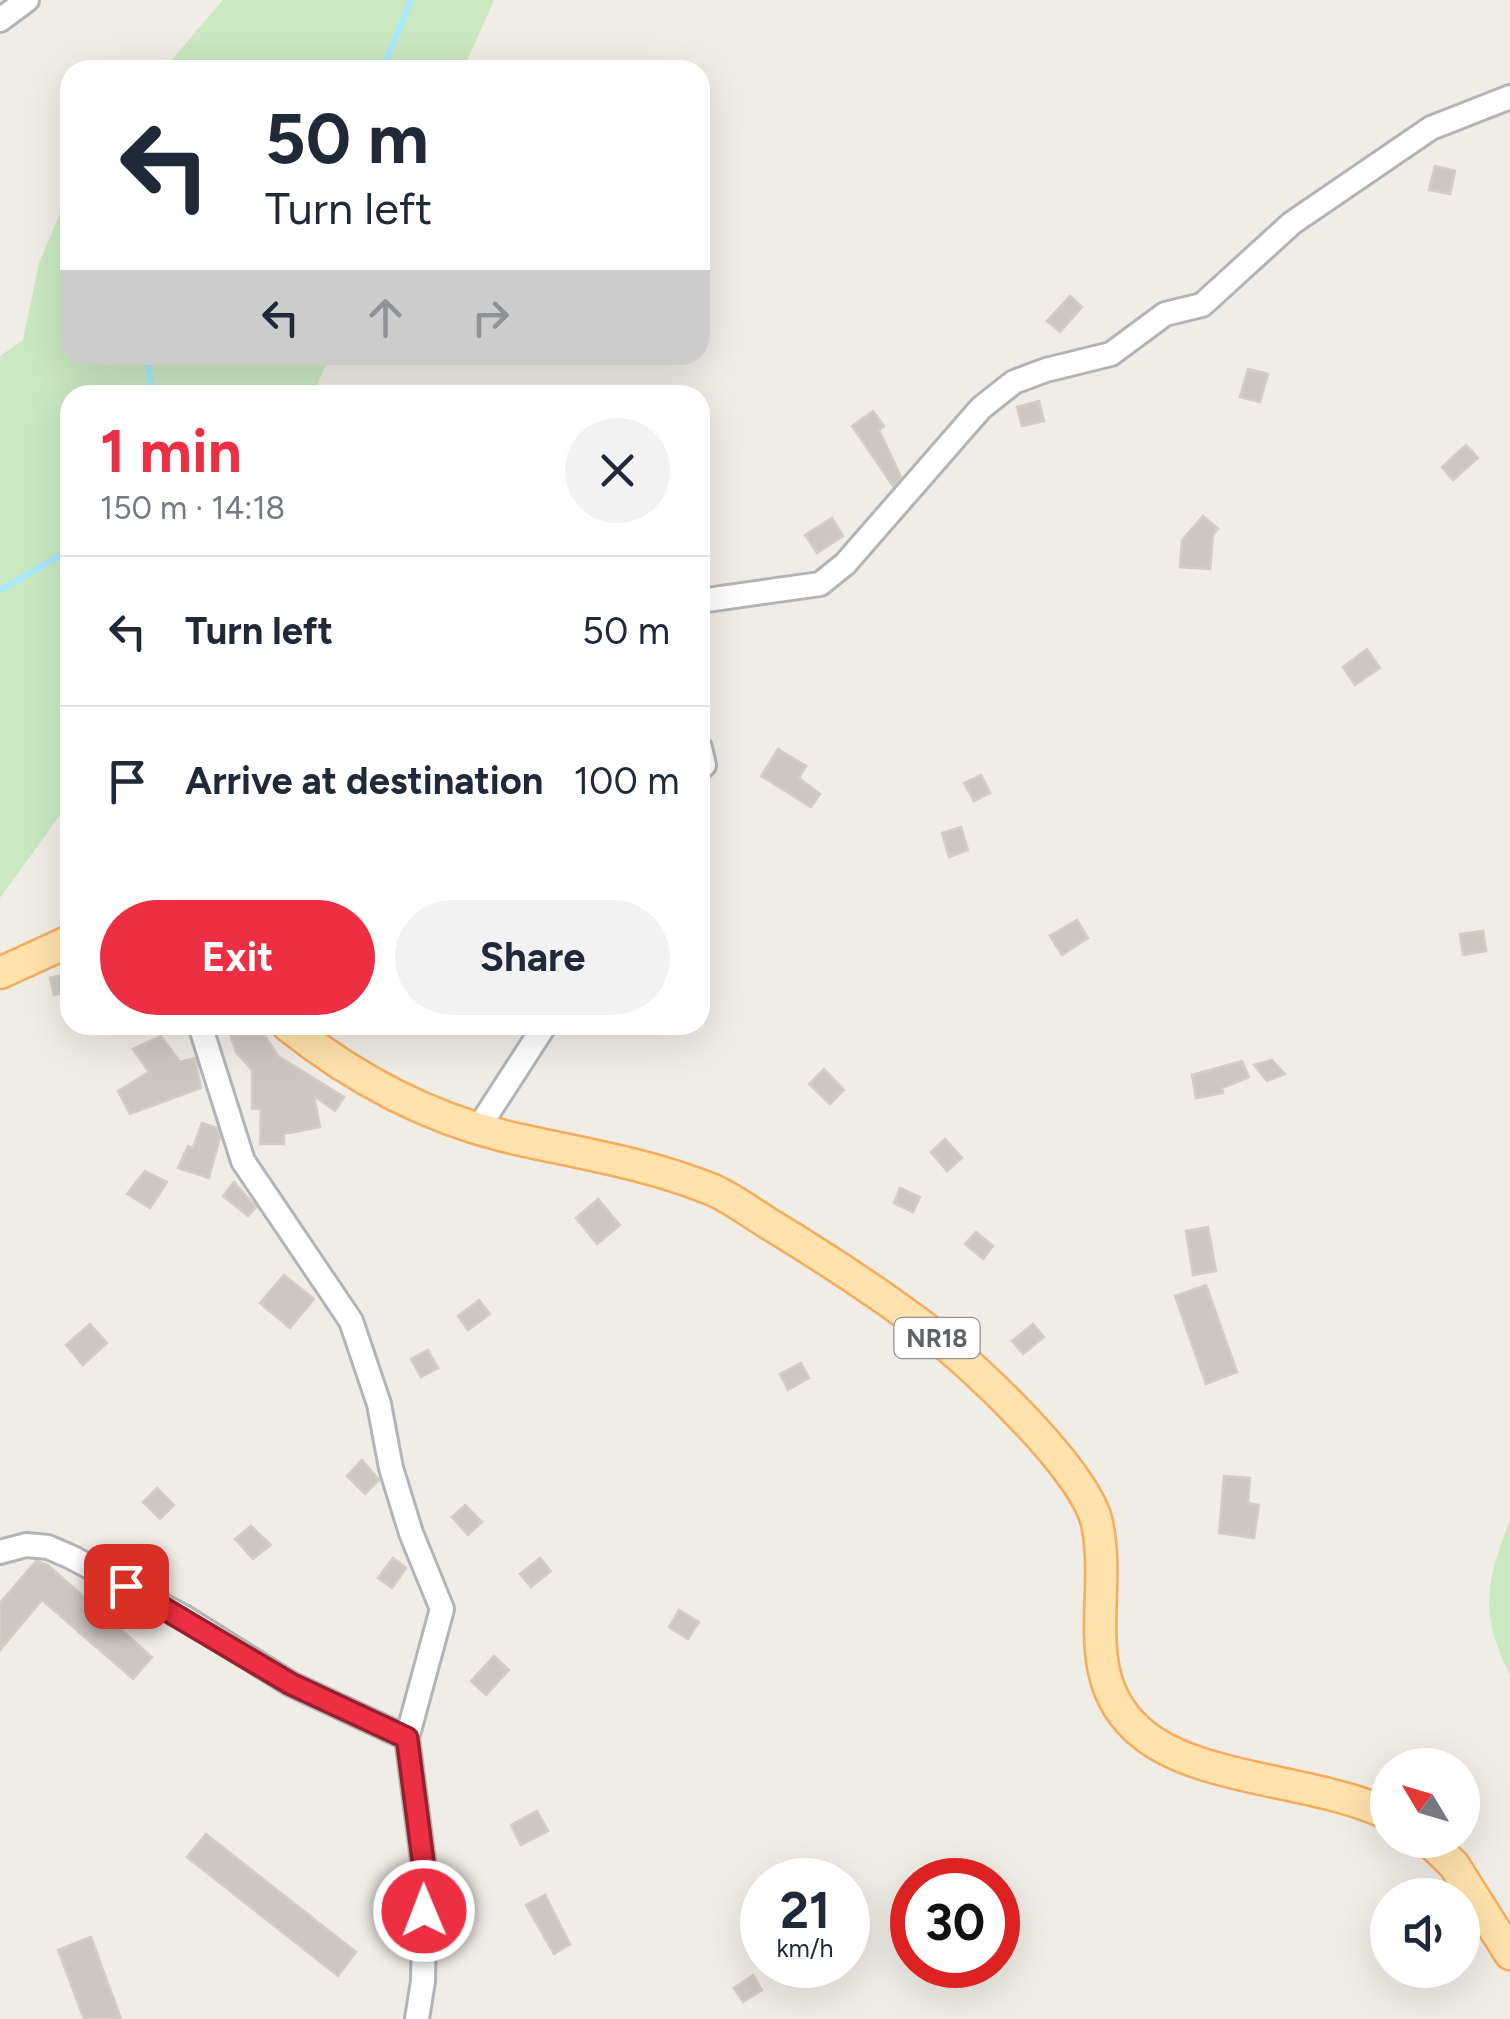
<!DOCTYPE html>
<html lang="en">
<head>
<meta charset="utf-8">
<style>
  :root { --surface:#fff; --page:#f2f2f3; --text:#1f2937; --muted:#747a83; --line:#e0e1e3; --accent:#ed2f44 }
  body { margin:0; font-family:Figtree,sans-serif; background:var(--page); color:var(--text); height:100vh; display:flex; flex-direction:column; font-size:38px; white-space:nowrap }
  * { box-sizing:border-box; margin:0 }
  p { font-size:32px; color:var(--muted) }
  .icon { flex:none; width:55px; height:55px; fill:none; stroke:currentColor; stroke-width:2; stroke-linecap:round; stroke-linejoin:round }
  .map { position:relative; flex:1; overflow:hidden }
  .details { position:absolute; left:60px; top:385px; width:650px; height:650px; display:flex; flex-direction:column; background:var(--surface); border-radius:30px; box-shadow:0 10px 40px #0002 }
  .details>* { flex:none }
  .hud { position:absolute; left:60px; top:60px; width:650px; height:305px; border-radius:30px; box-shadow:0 10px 40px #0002; background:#fff; color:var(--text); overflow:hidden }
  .needle { width:65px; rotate:308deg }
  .buttons { position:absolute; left:1370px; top:1748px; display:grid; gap:20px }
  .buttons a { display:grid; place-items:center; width:110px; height:110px; border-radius:50%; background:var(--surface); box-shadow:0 10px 40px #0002; font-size:50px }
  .speed { position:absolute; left:740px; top:1858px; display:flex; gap:20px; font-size:50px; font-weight:700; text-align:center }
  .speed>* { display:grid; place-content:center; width:130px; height:130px; border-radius:50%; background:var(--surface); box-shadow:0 10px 40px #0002; line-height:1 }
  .speed small { font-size:25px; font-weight:400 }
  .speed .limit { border:15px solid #d22; background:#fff; color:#111 }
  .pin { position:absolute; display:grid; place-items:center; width:85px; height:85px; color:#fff; margin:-42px; border-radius:20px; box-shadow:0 5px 15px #0006 }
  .me { position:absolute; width:110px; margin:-55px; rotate:359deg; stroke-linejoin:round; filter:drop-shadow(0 0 8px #0008) }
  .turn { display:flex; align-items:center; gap:35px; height:210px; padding:0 40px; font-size:45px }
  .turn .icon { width:130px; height:130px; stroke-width:2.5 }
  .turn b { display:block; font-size:70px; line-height:85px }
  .lanes { display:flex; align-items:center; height:95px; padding:0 40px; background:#0003; justify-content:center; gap:50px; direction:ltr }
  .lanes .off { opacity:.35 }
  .round { display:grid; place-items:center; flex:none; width:105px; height:105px; border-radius:52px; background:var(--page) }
  .head { display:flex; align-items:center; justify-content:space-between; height:170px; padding:0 40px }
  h1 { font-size:60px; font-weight:700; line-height:75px; color:var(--accent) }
  .primary-button { display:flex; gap:20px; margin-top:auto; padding:20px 40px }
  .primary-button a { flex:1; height:115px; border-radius:60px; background:var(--accent); color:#fff; font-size:40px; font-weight:700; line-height:115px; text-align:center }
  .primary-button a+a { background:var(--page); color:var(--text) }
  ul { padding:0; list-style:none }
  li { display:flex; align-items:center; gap:30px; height:150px; padding:0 40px; border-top:2px solid var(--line) }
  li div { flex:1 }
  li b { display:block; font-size:38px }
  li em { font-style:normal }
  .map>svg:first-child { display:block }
  .green { fill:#cae8c2 }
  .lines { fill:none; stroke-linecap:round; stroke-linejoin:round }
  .stream { stroke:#a7e9ff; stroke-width:6 }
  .building { fill:#ccc7c3; stroke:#d5cdc4; stroke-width:2.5 }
  .minor-casing { stroke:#b1b5b9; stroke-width:28 }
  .major-casing { stroke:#f5ac5b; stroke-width:35 }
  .minor { stroke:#fff; stroke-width:22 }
  .major { stroke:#ffe2ac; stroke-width:30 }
  .route-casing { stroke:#9a1f2c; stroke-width:25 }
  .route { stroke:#ed2f44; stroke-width:18 }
  .labels { text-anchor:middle; stroke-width:8; stroke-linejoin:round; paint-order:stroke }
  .shield { fill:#fff; stroke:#8e9295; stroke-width:2.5 }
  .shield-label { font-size:25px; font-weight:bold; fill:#5e6367 }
</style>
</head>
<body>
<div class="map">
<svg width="1510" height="2019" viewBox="0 0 1510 2019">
  <rect width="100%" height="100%" fill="#f0ece6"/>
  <g class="green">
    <path d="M 223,0 L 494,0 L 463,70 L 163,70 Z"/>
    <path d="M 70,190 L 70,355 L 330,355 L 313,395 L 70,395 L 70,801 L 0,898 L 0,356 L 23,340 L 39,263 Z"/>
    <path d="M 1510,1521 L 1510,1674 C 1479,1617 1486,1579 1510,1521 Z"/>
  </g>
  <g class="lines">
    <g class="stream">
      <path d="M 382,70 L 411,0"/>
      <path d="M 146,355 L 153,395"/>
      <path d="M 0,590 L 70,550"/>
    </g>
  </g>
  <g class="building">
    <path d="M 1435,166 L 1455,171 L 1450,194 L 1429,190 Z"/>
    <path d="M 1070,296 L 1082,307 L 1060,332 L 1047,321 Z"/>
    <path d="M 1248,369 L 1268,374 L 1260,402 L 1240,397 Z"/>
    <path d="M 1039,401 L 1044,421 L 1022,426 L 1017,407 Z"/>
    <path d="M 873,411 L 884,426 L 879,430 L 901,477 L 893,486 L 852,426 Z"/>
    <path d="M 1466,445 L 1478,458 L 1453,480 L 1442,467 Z"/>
    <path d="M 1203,516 L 1218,529 L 1213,535 L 1210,569 L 1180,567 L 1182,540 Z"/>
    <path d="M 832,518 L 843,536 L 817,553 L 805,535 Z"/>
    <path d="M 1367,649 L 1380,668 L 1355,685 L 1343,667 Z"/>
    <path d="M 778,749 L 806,766 L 799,778 L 820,794 L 811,807 L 761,776 Z"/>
    <path d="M 981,775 L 990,793 L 974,801 L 964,783 Z"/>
    <path d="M 961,827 L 968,850 L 949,857 L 942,833 Z"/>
    <path d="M 1077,920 L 1088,938 L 1062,955 L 1050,936 Z"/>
    <path d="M 1483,931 L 1486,951 L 1463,955 L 1460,934 Z"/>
    <path d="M 70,973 L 70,991 L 54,995 L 50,978 Z"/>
    <path d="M 227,1025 L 258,1025 L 278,1056 L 344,1097 L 335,1111 L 314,1096 L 320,1127 L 284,1134 L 284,1144 L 260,1144 L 261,1109 L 252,1109 L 252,1070 L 236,1052 Z"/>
    <path d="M 161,1036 L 180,1062 L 195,1058 L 201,1088 L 130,1114 L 118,1091 L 149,1072 L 133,1049 Z"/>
    <path d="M 1272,1060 L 1285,1074 L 1267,1081 L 1254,1065 Z"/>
    <path d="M 1242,1061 L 1249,1077 L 1222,1088 L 1223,1093 L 1196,1098 L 1192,1075 Z"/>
    <path d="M 824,1069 L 844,1090 L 830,1104 L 809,1084 Z"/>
    <path d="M 202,1123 L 217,1128 L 220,1137 L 209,1178 L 178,1168 L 188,1146 L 193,1148 Z"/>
    <path d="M 945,1139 L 962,1158 L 947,1171 L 931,1152 Z"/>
    <path d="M 145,1171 L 167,1182 L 150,1208 L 127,1194 Z"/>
    <path d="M 234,1182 L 256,1207 L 248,1216 L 223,1196 Z"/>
    <path d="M 900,1188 L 920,1197 L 913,1212 L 894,1203 Z"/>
    <path d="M 598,1199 L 620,1225 L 597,1244 L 576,1218 Z"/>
    <path d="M 1208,1227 L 1216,1271 L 1193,1275 L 1186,1231 Z"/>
    <path d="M 976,1232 L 993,1246 L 983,1259 L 965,1244 Z"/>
    <path d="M 284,1275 L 314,1299 L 290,1328 L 260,1303 Z"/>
    <path d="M 1206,1285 L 1237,1372 L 1206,1384 L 1175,1296 Z"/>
    <path d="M 479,1300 L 490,1314 L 468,1330 L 458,1316 Z"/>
    <path d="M 90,1324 L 107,1343 L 83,1365 L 66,1345 Z"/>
    <path d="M 1033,1324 L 1044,1337 L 1023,1354 L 1012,1341 Z"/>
    <path d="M 428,1350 L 438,1368 L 421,1377 L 411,1359 Z"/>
    <path d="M 801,1363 L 809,1378 L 788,1390 L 780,1374 Z"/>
    <path d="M 362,1460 L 379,1480 L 365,1494 L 347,1476 Z"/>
    <path d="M 1224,1476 L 1250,1478 L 1248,1503 L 1259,1505 L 1254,1538 L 1219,1533 Z"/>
    <path d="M 157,1488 L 174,1505 L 160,1519 L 143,1502 Z"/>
    <path d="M 465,1505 L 482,1522 L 468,1535 L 452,1517 Z"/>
    <path d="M 251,1526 L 271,1545 L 253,1559 L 235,1539 Z"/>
    <path d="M 393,1558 L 406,1568 L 392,1588 L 378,1578 Z"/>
    <path d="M 540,1558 L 551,1571 L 531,1587 L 520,1574 Z"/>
    <path d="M 36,1561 L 48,1565 L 152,1657 L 133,1679 L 42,1600 L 0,1650 L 0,1603 Z"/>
    <path d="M 679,1610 L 699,1622 L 688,1639 L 669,1627 Z"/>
    <path d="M 494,1656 L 509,1670 L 486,1695 L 471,1681 Z"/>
    <path d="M 537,1811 L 548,1831 L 521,1845 L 511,1825 Z"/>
    <path d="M 206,1834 L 356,1952 L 338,1976 L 187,1857 Z"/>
    <path d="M 545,1895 L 570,1944 L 554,1954 L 526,1905 Z"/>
    <path d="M 91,1937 L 121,2019 L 84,2019 L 58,1950 Z"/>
    <path d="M 753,1975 L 762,1990 L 743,2002 L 734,1988 Z"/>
  </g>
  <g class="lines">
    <defs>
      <g id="minor">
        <path d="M 0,20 L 27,0"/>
        <path d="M 700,601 L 820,584 L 845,564 L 981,408 L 1014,382 L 1046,370 L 1111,354 L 1165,314 L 1202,305 L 1292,223 L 1431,128 L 1510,97"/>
        <path d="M 700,748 L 704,765 L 700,769"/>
        <path d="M 200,1025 L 243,1161 L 351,1321 L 379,1404 L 391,1468 L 411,1533 L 442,1609 L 407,1738 L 425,1876 L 423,1981 L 417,2019"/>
        <path d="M 479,1127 L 545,1025"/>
        <path d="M 0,1552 L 26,1545 L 48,1547 L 71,1557 L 182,1616 L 291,1684 L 407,1738"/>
      </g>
      <g id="major">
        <path d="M 0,973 L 70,941"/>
        <path d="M 287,1025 C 353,1078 426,1117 508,1137 C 578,1153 647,1163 713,1190 C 733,1199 753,1214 771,1225 C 825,1258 879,1293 929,1331 C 973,1365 1085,1470 1097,1523 C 1113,1597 1074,1680 1144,1735 C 1201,1781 1317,1780 1388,1814"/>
        <path d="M 1428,1840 L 1454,1865 L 1510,1954"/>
      </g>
    </defs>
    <use href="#minor" class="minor-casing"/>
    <use href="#major" class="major-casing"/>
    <use href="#minor" class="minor"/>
    <use href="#major" class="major"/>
  </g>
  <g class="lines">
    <defs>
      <path id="route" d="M 126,1586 L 291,1684 L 407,1738 L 425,1876 L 424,1911"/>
    </defs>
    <use href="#route" class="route-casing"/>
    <use href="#route" class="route"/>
  </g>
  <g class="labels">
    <rect class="shield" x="894.5" y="1318" width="85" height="40" rx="8"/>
    <g class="shield-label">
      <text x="937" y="1347">NR18</text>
    </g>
  </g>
</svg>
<div class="buttons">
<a><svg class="needle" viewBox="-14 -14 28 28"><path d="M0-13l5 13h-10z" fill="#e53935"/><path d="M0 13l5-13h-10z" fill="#747a83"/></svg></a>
<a><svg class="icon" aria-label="sound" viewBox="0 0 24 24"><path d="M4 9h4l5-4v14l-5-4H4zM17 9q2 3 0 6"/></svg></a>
</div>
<div class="speed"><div>21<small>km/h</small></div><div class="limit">30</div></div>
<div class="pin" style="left:126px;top:1586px;background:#d93025"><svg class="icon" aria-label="arrive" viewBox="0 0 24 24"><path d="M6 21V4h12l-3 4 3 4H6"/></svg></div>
<svg class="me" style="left:424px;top:1911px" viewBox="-20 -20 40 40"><circle r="17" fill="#ed2f44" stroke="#fff" stroke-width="3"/><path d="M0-11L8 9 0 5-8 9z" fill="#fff"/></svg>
<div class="hud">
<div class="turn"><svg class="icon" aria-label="left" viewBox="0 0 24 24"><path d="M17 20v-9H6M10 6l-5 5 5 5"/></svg><div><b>50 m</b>Turn left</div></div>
<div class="lanes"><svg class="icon" aria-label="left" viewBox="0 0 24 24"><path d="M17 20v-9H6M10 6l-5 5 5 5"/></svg><svg class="icon off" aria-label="ahead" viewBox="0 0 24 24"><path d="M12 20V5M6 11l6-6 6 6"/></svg><svg class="icon off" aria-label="right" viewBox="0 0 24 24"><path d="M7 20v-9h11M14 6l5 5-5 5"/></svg></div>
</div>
<section class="details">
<div class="head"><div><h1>1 min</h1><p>150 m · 14:18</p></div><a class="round"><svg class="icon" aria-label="close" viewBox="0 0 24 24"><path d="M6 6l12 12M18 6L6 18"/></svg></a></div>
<ul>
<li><svg class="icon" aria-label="left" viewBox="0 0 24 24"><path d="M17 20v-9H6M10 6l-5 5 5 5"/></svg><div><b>Turn left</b></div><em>50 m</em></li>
<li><svg class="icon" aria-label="arrive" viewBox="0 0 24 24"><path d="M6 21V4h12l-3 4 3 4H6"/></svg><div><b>Arrive at destination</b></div><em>100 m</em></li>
</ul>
<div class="primary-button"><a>Exit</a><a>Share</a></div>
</section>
</div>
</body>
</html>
